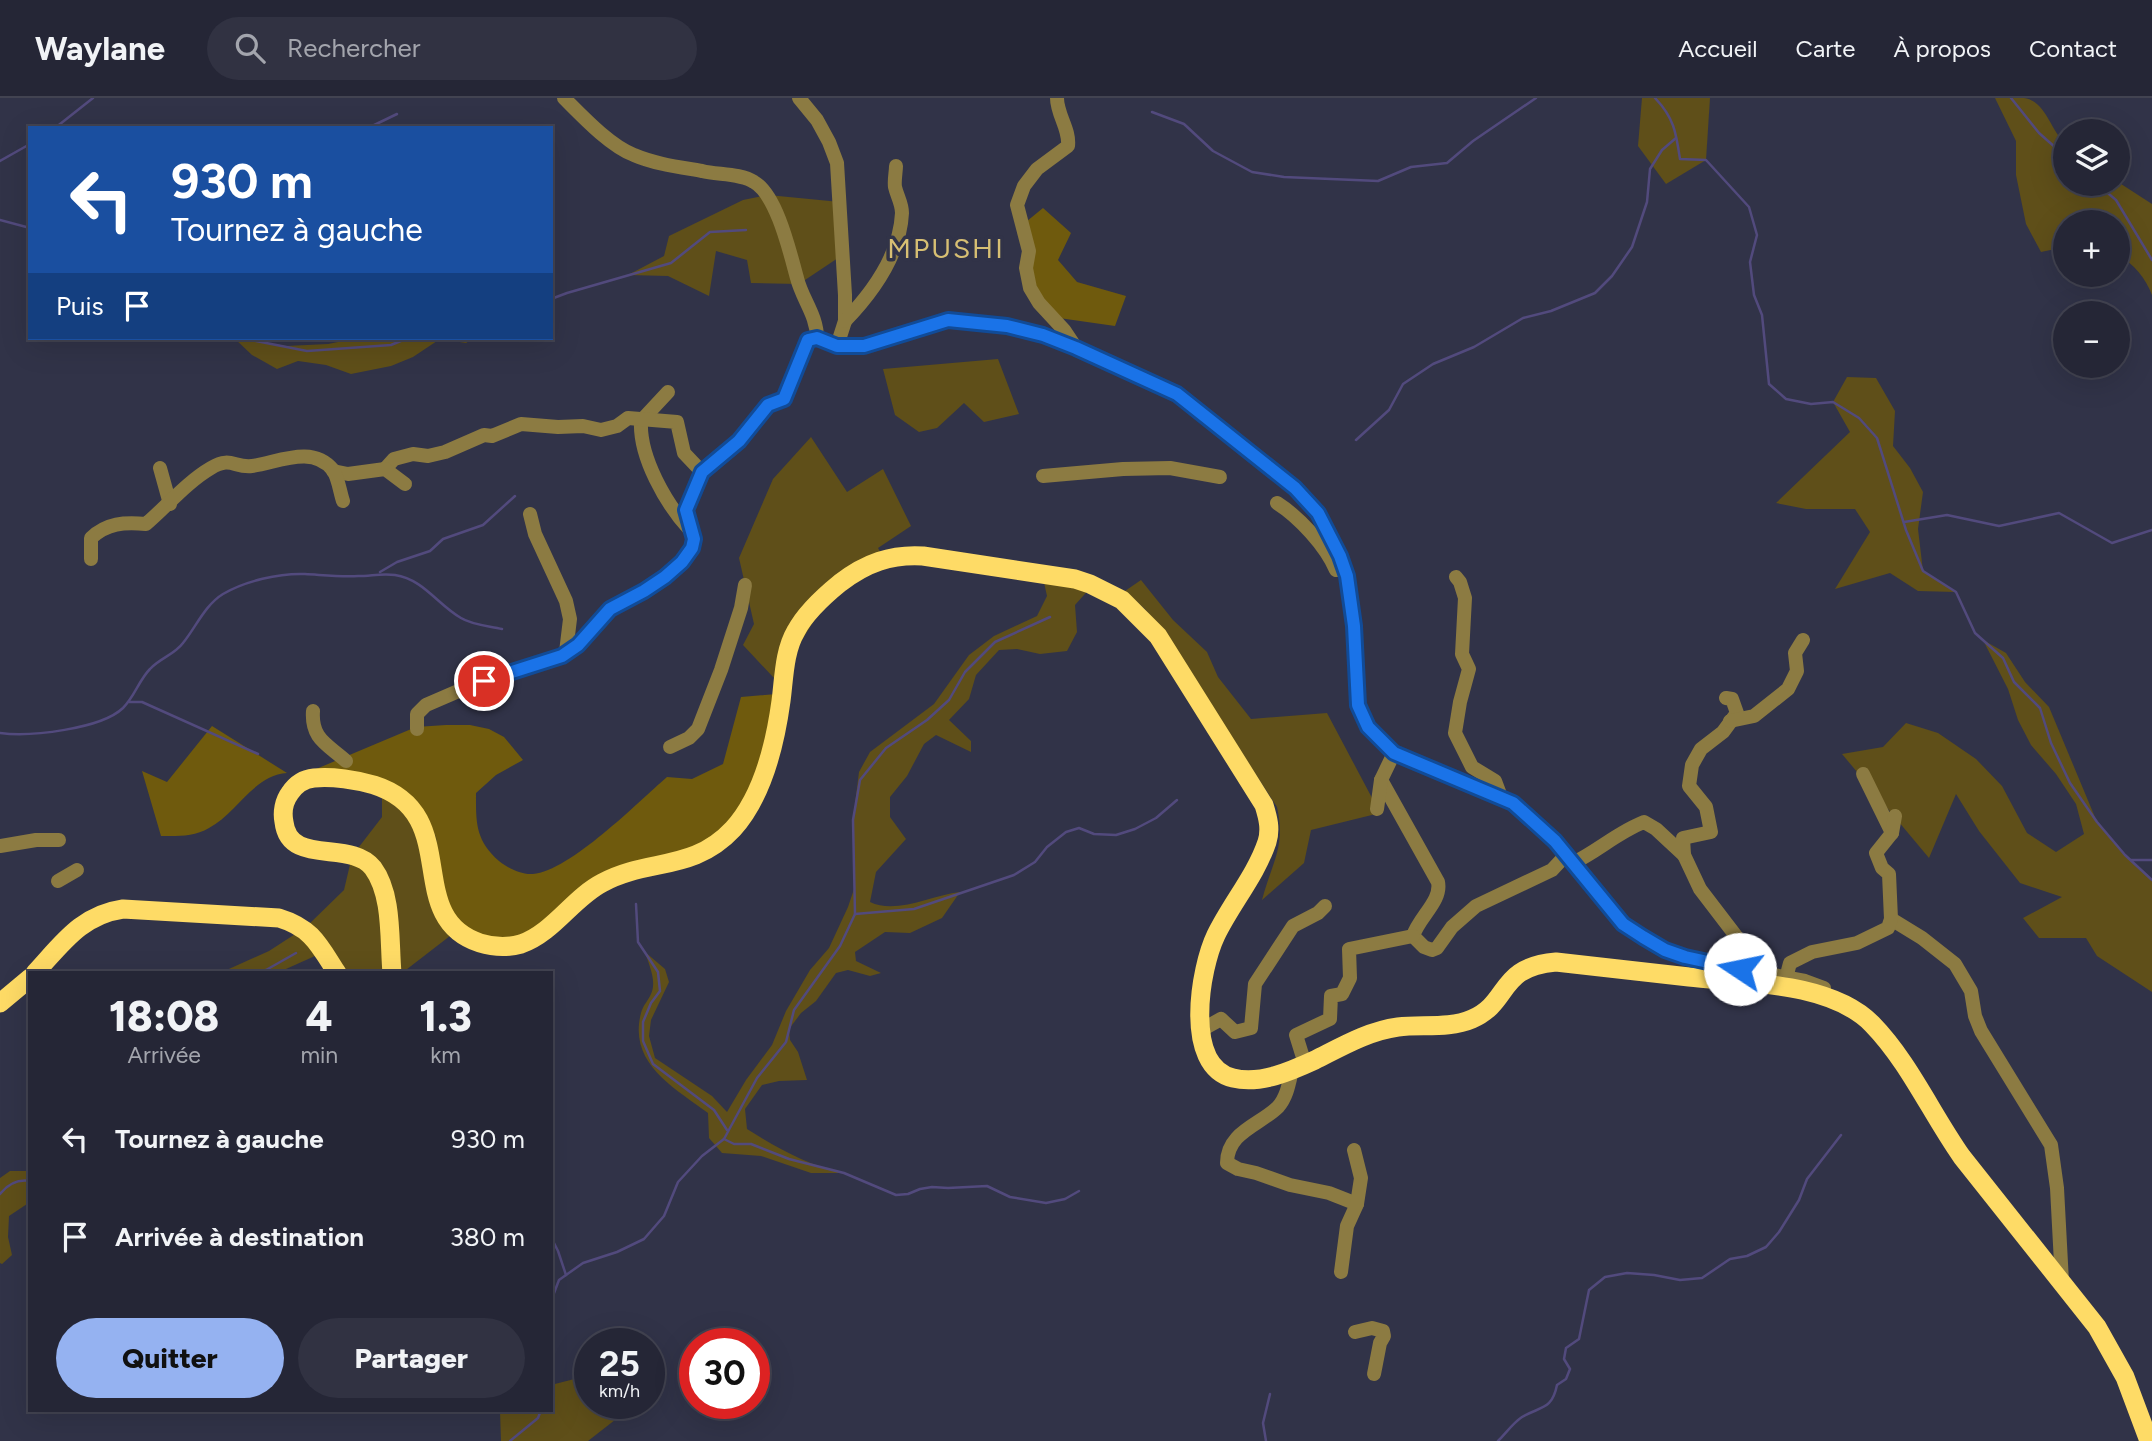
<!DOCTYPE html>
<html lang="fr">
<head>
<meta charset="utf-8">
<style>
  :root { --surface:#252636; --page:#313242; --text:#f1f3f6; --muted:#a3a5ad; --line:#424351; --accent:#95b2f1 }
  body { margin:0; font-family:Figtree,sans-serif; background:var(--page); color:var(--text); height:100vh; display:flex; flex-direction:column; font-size:26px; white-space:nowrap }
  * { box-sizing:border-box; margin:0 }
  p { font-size:23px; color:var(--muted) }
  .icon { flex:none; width:38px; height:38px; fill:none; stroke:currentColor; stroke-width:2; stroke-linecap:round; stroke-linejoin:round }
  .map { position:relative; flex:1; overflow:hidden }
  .panel { position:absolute; left:28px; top:873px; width:525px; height:441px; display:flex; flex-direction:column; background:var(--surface); border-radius:0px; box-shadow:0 7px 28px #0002,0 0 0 2px var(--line) }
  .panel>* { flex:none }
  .hud { position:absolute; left:28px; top:28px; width:525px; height:214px; border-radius:0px; box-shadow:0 7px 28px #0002,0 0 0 2px var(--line); background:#1a4fa0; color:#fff; overflow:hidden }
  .fabs { position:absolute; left:2053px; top:21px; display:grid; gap:14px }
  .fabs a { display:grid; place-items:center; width:77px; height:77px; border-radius:50%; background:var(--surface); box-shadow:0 7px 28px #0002,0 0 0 2px var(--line); font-size:35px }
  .speed { position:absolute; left:574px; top:1230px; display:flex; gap:14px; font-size:35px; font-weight:700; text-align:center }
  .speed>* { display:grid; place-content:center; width:91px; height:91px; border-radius:50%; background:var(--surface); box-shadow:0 7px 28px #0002,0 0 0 2px var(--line); line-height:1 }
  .speed small { font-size:18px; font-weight:400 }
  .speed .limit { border:10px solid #d22; background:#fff; color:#111 }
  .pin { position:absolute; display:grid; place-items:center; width:60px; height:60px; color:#fff; margin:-30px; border:4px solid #fff; border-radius:50%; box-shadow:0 2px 7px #0007 }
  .me { position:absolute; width:77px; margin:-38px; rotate:281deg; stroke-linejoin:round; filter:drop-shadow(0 0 5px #0008) }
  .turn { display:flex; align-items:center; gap:24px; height:147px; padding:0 28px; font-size:32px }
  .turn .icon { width:91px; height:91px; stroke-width:2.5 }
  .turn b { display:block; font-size:49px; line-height:60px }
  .then { display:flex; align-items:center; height:66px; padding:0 28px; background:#0003; gap:14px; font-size:26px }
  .eta { display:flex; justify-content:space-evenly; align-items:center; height:119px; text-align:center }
  .eta b { font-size:42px; font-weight:800; line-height:49px }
  .primary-button { display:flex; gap:14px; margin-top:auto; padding:14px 28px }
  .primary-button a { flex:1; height:80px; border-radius:42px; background:var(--accent); color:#111; font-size:28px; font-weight:800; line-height:80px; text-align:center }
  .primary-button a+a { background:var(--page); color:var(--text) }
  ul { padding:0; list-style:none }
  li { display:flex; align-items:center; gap:21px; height:98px; padding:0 28px }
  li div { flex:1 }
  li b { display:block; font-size:26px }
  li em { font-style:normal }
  header { display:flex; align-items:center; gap:42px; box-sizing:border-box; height:98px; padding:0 35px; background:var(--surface); border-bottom:2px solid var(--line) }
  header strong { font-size:33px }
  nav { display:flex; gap:38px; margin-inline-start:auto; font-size:24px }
  .search { width:490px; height:63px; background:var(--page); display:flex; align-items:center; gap:18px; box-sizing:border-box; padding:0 24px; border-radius:38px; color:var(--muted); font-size:26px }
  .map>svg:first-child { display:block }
  .green { fill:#5f4f19 }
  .forest { fill:#6f5a0d }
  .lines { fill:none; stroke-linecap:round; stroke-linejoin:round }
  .stream { stroke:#524a7d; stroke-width:2.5 }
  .minor { stroke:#8c7b42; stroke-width:14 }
  .highway { stroke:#fedb66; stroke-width:19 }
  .route-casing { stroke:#114b97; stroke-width:18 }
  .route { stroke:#1a73e8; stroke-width:12 }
  .labels { text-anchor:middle; stroke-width:7; stroke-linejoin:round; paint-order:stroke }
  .quarter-label { font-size:28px; letter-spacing:2px; fill:#d7bf73; stroke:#313348 }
</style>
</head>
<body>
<header>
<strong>Waylane</strong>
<div class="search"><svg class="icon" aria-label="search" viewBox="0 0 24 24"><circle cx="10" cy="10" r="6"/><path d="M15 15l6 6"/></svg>Rechercher</div>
<nav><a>Accueil</a><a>Carte</a><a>À propos</a><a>Contact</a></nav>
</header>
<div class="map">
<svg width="2152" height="1343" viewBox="0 0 2152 1343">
  <rect width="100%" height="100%" fill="#313348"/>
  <g class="green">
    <path d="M 1642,0 L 1710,0 L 1706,62 L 1666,86 L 1638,48 Z"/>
    <path d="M 1995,0 C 2005,0 2015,0 2024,0 C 2046,3 2050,32 2065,45 L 2065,86 L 2118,84 L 2152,106 L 2152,197 C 2146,181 2134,165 2118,158 L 2118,124 L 2065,124 L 2065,149 L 2041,154 L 2026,126 L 2016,77 L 2016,43 Z"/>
    <path d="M 768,97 L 840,104 L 844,156 L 799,186 L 751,185 L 747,162 L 716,153 L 709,198 L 668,178 L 628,177 L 664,158 L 669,138 L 743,102 Z"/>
    <path d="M 234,240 L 254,240 L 256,243 L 286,248 L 328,246 L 358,240 L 474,240 L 466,245 L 440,241 L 413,259 L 391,268 L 351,276 L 326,267 L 298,263 L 277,271 L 252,257 Z"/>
    <path d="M 998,261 L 1019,316 L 984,324 L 964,305 L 937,330 L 919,334 L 895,317 L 883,271 Z"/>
    <path d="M 1847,279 L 1876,280 L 1895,313 L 1893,348 L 1910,370 L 1923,394 L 1918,431 L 1923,473 L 1956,494 L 1918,493 L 1890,475 L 1835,491 L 1870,434 L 1855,411 L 1806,411 L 1776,405 L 1850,334 L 1833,304 Z"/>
    <path d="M 811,339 L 847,394 L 883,371 L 911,428 L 878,450 L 887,466 L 852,484 L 818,516 L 797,550 L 788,595 L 743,547 L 754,526 L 739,460 L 773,381 Z"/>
    <path d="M 1043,480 L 1092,488 L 1075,507 L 1077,534 L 1067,553 L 1040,556 L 1017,551 L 999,552 L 976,577 L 969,601 L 949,622 L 971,643 L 971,654 L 936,637 L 924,646 L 907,678 L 890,699 L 890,719 L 906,741 L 876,774 L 870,804 C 896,817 932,797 960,794 L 942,820 L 910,835 L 885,834 L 855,854 L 856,863 L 881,875 L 870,878 L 848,872 L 836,875 L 816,903 L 801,915 L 789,931 L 790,942 L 798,954 L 807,982 L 779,983 L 762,987 L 745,1011 L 747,1031 C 779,1051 807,1067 844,1075 L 811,1075 L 761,1058 L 722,1055 L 709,1040 L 708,1015 C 673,989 628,965 641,915 C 643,907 648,903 651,896 C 657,883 649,867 645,854 L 665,871 L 669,884 L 651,922 L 649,938 L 655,960 L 712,998 L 727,1014 L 746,982 L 772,947 L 786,913 L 810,872 L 829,850 L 848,809 L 855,788 L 853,722 L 859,674 L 870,654 L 934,606 L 969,557 L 994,538 L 1037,518 L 1047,498 Z"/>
    <path d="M 1141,482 L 1173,522 L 1207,554 L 1218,579 L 1251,621 L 1327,615 L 1380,715 L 1311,732 L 1304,765 L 1262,802 C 1272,764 1286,749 1277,709 L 1179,558 L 1145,511 L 1125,493 Z"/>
    <path d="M 1983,542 L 2006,555 L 2025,584 L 2049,609 L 2097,724 L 2125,757 L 2152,782 L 2152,894 L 2097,858 L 2086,840 L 2039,840 L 2023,820 L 2062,799 L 2020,785 L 1979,733 L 1956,696 L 1929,760 L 1842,656 L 1883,649 L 1906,625 L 1938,635 L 1976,661 L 2002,688 L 2027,735 L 2056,754 L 2084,736 L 2076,706 L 2056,676 L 2031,647 L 2018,622 L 2008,591 Z"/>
    <path d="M 382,686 L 427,720 L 436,739 L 439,767 L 459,831 L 402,875 L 340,875 L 319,843 L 315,858 L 277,875 L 220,875 L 269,853 L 306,829 L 344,792 L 352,758 L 382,719 Z"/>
    <path d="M 10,1073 L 30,1073 L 30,1104 L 9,1118 L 8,1139 L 12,1157 L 2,1166 L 0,1165 L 0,1080 Z"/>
    <path d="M 590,1277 L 590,1306 L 632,1306 L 629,1311 L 588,1343 L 501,1343 L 500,1313 L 551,1312 L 551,1287 Z"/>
  </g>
  <g class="forest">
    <path d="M 1043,110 L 1071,135 L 1058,162 L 1077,184 L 1126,198 L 1115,228 L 1052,219 L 1039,205 L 1021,128 Z"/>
    <path d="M 788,595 L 739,732 L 628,776 L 502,852 L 445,816 L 436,739 L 427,720 L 411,704 L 309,674 L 416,629 L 446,627 L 470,627 L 489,631 L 504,639 L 523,662 L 496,677 L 476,695 C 476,724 475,742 499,763 C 508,770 521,777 533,776 C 570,773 638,704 667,679 L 692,681 L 723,666 L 741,599 Z"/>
    <path d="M 212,628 L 287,675 C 254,677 237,715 209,730 C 194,739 178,738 161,738 L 142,673 L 167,684 Z"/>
  </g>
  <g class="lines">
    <g class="stream">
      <path d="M 1655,0 C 1674,20 1676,34 1680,61 L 1706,62 L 1749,109 L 1757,137 L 1750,164 L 1754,197 L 1762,217 L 1769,286 L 1786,301 L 1811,306 L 1833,304 L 1859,320 L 1877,340 L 1906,432 L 1923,473 L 1956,494 L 1975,535 L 2003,560 L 2014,584 L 2040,610 L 2051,645 L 2070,685 L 2097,724 L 2125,757 L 2152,782"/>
      <path d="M 2011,0 L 2039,35 L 2065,58"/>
      <path d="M 1152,14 L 1184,26 L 1213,53 L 1252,74 L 1284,79 L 1378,83 L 1411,69 L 1447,65 L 1473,43 L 1536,0"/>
      <path d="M 55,30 L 93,0"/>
      <path d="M 368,30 L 397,16"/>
      <path d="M 0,63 L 30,46"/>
      <path d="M 2097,86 L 2116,102 L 2152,162"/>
      <path d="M 0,122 L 30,130"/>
      <path d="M 551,201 L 567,195 L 671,165 L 710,134 L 746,132"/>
      <path d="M 252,240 L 256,243 L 307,253 L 391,247 L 408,240"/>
      <path d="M 1356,342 L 1389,312 L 1403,286 L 1433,266 L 1474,249 L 1523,220 L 1551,213 L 1595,195 L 1612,178 L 1632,149 L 1647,104 L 1650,71 L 1662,52 L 1676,40"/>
      <path d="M 1904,424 L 1947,417 L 1999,428 L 2059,415 L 2112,445 L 2152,432"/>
      <path d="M 380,474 L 397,464 L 430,453 L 443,441 L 483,427 L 515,398"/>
      <path d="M 129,604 L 142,604 L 258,656"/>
      <path d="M 0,635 C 30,639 101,631 123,610 C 135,598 139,582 150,571 C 160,560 174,557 183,545 C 196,529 205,507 223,496 C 245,483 279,475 305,476 C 323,477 340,479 358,478 C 371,478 382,475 395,477 C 423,481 438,507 461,520 C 472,527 490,528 502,531"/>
      <path d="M 2131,762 L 2152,762"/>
      <path d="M 636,806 L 638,844 L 658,874 L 660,893 L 651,905 L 643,924 L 643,943 L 653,966 L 714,1012 L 727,1032"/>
      <path d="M 855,816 L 914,811 L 1014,777 L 1035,764 L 1047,749 L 1066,734 L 1079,730 L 1094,736 L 1116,737 L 1135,731 L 1156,720 L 1177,702"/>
      <path d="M 256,875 L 266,872 L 296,855"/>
      <path d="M 724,1041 L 734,1046 L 751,1046 L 789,1061 L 844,1075 L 896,1097 L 908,1096 L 920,1091 L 932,1089 L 948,1090 L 987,1088 L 1010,1099 L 1046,1105 L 1065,1101 L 1079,1093"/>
      <path d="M 0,1096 C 8,1086 17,1081 30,1083"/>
      <path d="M 551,1139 L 558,1153 L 566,1177"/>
      <path d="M 551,1203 L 559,1182 L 566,1177 L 583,1165 L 617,1154 L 644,1141 L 664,1118 L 678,1084 L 702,1058 L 724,1041 L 757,980 L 786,944 L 794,912 L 840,848 L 855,816 L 853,722 L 860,682 L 886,650 L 927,622 L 949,602 L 965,574 L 995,544 L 1050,519"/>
      <path d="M 510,1343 L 538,1320 L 541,1312"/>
      <path d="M 1266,1343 L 1263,1325 L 1270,1296"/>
      <path d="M 1498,1343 C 1506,1335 1513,1325 1522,1319 C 1541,1308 1552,1312 1557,1287 L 1566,1281 L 1570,1271 L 1564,1261 L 1566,1250 L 1579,1241 L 1589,1192 L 1605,1179 L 1627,1175 L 1654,1177 L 1680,1182 L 1702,1180 L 1730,1161 L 1747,1158 L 1766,1149 L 1779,1134 L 1799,1102 L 1807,1081 L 1841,1037"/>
    </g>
    <g class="minor">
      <path d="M 564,0 C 582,18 610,48 634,57 C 655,66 679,69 702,73 C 717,77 740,75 754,84 C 777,97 790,155 797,180 C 802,201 817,217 817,240"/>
      <path d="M 799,0 L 817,22 L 829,44 L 837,65 L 845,197 L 845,223 L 837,248"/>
      <path d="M 1057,0 C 1057,17 1070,31 1068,48 L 1037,71 L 1024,88 L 1017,107 L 1029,153 L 1026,170 L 1030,190 L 1039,205 L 1064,232 L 1076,250"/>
      <path d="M 845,223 C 873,194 900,157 902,115 C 902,105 897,98 895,89 C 894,82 896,74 896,68"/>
      <path d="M 817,240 C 833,248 846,250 864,248 L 948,221 L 1007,228 L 1043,237 L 1076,250 L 1177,296 L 1295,390 L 1318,415 L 1340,458 L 1347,478 L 1355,528 L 1358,607 L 1368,630 L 1394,655 L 1513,705 L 1554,743 L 1623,826 L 1665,852 L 1705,864 L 1805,883 L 1824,890"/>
      <path d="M 668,294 L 641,323 C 639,359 666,406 690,432"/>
      <path d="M 160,370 L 170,406"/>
      <path d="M 385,371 L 394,361 L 413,356 L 428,358 L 445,354 L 484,337 L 492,338 L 521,326 L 558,329 L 583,328 L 601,332 L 617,328 L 628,320 L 677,324 L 684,355 L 702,374"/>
      <path d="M 333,373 L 348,376 L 385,371 L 405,386"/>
      <path d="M 1043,378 L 1123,371 L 1170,370 L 1220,379"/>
      <path d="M 1277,405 C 1299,419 1326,448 1336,472"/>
      <path d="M 530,416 L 535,436 L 566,503 L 570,521 L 566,554"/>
      <path d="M 91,461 L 91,440 C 107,425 124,424 146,426 C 167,408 187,384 211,370 C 231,358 234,370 252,368 C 277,365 312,346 333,372 C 338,379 340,394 343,403"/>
      <path d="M 1456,479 L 1460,484 L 1465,500 L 1462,556 L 1469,571 L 1460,604 L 1455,635 L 1472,669 L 1495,683 L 1501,699"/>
      <path d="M 1726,600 L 1732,601 L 1737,615 L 1723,634 L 1701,651 L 1692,667 L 1689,688 L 1706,709 L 1711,734 L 1683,740 L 1684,757 L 1700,791 L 1739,842 L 1739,871"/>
      <path d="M 313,613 C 311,641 327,646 346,663"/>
      <path d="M 1730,623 L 1754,618 L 1788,591 L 1797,573 L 1795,555 L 1803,542"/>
      <path d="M 417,631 L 417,616 L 426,607 L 470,588 L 562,558 L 577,547 L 609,511 L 644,493 L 683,464 L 692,450 L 694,441 L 686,412 L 702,374 L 739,343 L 768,307 L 784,301 L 808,242 L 817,240"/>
      <path d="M 670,649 L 689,640 L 698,631 L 721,572 L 741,510 L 745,487"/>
      <path d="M 1863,676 L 1892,735"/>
      <path d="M 1381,682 L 1438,784 C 1442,803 1419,819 1413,838 L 1424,849 L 1432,852 L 1437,850 L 1452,829 L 1476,808 L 1552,772 L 1566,757"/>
      <path d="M 1377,711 L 1381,682 L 1394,655"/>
      <path d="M 0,748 L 36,742 L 59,742"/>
      <path d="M 1573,765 C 1598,753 1618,734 1644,724 L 1656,731 L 1684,757"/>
      <path d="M 58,783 L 77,772"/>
      <path d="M 1891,821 L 1922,840 L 1955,866 L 1971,893 L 1975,918 L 1981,933 L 2051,1047 L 2057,1090 L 2062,1184"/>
      <path d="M 1786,880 L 1790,865 L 1812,854 L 1857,845 L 1888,830 L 1891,821 L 1889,776 L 1882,770 L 1876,755 L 1892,735 L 1895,718"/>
      <path d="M 1201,932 L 1221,921 L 1235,934 L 1251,930 L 1255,886 L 1293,828 L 1318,815 L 1325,808"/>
      <path d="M 1305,966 L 1296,937 L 1330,921 L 1331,898 L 1342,896 L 1350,880 L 1349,851 L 1413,838"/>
      <path d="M 1292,972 C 1289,985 1287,999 1278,1009 C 1260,1027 1227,1034 1227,1065 L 1238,1071 L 1256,1075 L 1290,1087 L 1329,1095 L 1357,1106"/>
      <path d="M 1341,1174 L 1347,1128 L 1357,1106 L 1361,1080 L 1354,1052"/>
      <path d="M 1355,1234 L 1372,1230 L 1383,1233 L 1384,1238 L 1380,1245 L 1374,1276"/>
    </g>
    <g class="highway">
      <path d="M 35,875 C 62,846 81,817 123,811 L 279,820 C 312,830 319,847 337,875"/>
      <path d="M 392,875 C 389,843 393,797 373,770 C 351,741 289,769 284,724 C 282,714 284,703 290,695 C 296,686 304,681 314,680 C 332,678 357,682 374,687 C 465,716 401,819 480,845 C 493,849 507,850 521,846 C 553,835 573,800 602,785 C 648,760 693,774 733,731 C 763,698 775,647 781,603 C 784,581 784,553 796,533 C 806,514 824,498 840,485 C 866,465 891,456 923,458 L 1075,481 L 1090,486 L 1122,502 L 1158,538 L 1264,707 C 1268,720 1271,731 1267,744 C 1256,777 1231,806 1216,837 C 1200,870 1183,968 1233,980 C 1260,987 1291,973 1315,962 C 1341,949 1368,933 1398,929 C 1422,926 1449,931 1472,921 C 1511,904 1497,869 1556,864 C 1600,869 1645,874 1689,879 C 1744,885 1831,884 1872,926 C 1909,964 1931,1015 1962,1059 L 2097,1229 L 2125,1279 L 2149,1343"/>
      <path d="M 0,905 L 30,880"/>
    </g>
  </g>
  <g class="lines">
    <defs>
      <path id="route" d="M 484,583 L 562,558 L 578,547 L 610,511 L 644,493 L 665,479 L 682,464 L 692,450 L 694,441 L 686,412 L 702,374 L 739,343 L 768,307 L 784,301 L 808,242 L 817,240 L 837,248 L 864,248 L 948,222 L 1007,228 L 1043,237 L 1076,250 L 1177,296 L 1295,390 L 1318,415 L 1340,458 L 1347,478 L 1354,528 L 1358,607 L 1368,629 L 1394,655 L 1513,705 L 1555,743 L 1623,826 L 1643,839 L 1665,852 L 1685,859 L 1740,871"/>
    </defs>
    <use href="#route" class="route-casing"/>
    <use href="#route" class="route"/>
  </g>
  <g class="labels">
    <g class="quarter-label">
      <text x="946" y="160">MPUSHI</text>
    </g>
  </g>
</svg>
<div class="fabs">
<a><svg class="icon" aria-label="layers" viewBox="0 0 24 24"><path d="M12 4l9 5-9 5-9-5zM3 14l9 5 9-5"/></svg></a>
<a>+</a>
<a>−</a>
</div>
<div class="speed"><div>25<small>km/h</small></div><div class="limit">30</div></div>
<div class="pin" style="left:484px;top:583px;background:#d93025"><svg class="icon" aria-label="arrive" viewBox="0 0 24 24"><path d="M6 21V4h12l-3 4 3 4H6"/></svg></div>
<svg class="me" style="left:1740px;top:871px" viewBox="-20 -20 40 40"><circle r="19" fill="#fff"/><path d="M0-13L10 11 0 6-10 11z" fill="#1a73e8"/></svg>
<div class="hud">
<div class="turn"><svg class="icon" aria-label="left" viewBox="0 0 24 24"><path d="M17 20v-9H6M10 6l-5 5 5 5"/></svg><div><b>930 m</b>Tournez à gauche</div></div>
<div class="then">Puis<svg class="icon" aria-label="arrive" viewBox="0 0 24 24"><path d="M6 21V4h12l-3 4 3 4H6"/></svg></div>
</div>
<section class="panel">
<div class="eta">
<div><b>18:08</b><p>Arrivée</p></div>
<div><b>4</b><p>min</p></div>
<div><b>1.3</b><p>km</p></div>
</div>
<ul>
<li><svg class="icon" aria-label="left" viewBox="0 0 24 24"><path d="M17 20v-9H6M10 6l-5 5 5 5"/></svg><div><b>Tournez à gauche</b></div><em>930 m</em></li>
<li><svg class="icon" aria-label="arrive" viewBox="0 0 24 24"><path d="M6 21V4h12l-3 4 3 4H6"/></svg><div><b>Arrivée à destination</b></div><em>380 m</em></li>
</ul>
<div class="primary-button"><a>Quitter</a><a>Partager</a></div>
</section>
</div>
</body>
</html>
